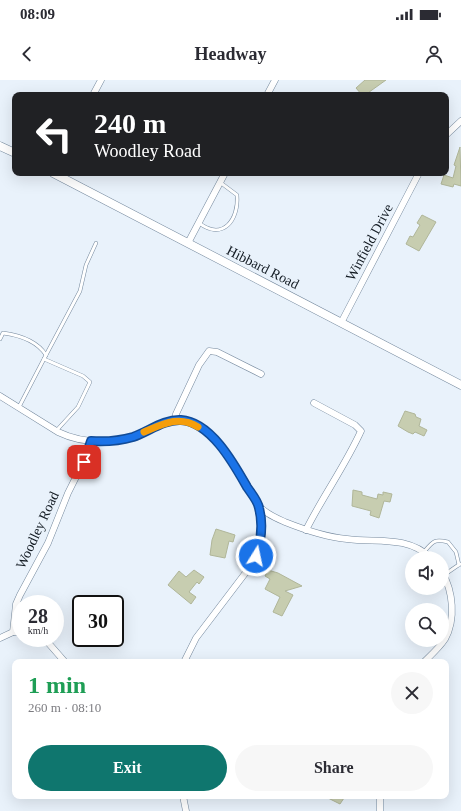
<!DOCTYPE html>
<html lang="en">
<head>
<meta charset="utf-8">
<style>
  :root { --surface:#fff; --page:#f7f7f7; --text:#2b2b33; --muted:#7c7c81; --accent:#0f766e }
  body { margin:0; font-family:Georgia,serif; background:var(--page); color:var(--text); height:100vh; display:flex; flex-direction:column; font-size:15px; white-space:nowrap }
  * { box-sizing:border-box; margin:0 }
  p { font-size:13px; color:var(--muted) }
  .icon { flex:none; width:22px; height:22px; fill:none; stroke:currentColor; stroke-width:2; stroke-linecap:round; stroke-linejoin:round }
  .map { position:relative; flex:1; overflow:hidden }
  .sheet { position:absolute; left:12px; top:579px; width:437px; height:140px; display:flex; flex-direction:column; background:var(--surface); border-radius:8px; box-shadow:0 4px 16px #0002 }
  .sheet>* { flex:none }
  .top-card { position:absolute; left:12px; top:12px; width:437px; height:84px; border-radius:8px; box-shadow:0 4px 16px #0002; background:#202124; color:#fff; overflow:hidden }
  .buttons { position:absolute; left:405px; top:471px; display:grid; gap:8px }
  .buttons a { display:grid; place-items:center; width:44px; height:44px; border-radius:50%; background:var(--surface); box-shadow:0 4px 16px #0002; font-size:20px }
  .speed { position:absolute; left:12px; top:515px; display:flex; gap:8px; font-size:20px; font-weight:700; text-align:center }
  .speed>* { display:grid; place-content:center; width:52px; height:52px; border-radius:50%; background:var(--surface); box-shadow:0 4px 16px #0002; line-height:1 }
  .speed small { font-size:10px; font-weight:400 }
  .speed .limit { border:2px solid #111; border-radius:6px; background:#fff; color:#111 }
  .pin { position:absolute; display:grid; place-items:center; width:34px; height:34px; color:#fff; margin:-17px; border-radius:8px; box-shadow:0 2px 6px #0006 }
  .me { position:absolute; width:44px; margin:-22px; rotate:10deg; stroke-linejoin:round; filter:drop-shadow(0 0 3px #0008) }
  .turn { display:flex; align-items:center; gap:14px; height:84px; padding:0 16px; font-size:18px }
  .turn .icon { width:52px; height:52px; stroke-width:2.5 }
  .turn b { display:block; font-size:28px; line-height:34px }
  .round { display:grid; place-items:center; flex:none; width:42px; height:42px; border-radius:21px; background:var(--page) }
  .head { display:flex; align-items:center; justify-content:space-between; height:68px; padding:0 16px }
  h1 { font-size:24px; font-weight:600; line-height:30px; color:#1e9e55 }
  .action { display:flex; gap:8px; margin-top:auto; padding:8px 16px }
  .action a { flex:1; height:46px; border-radius:24px; background:var(--accent); color:#fff; font-size:16px; font-weight:600; line-height:46px; text-align:center }
  .action a+a { background:var(--page); color:var(--text) }
  .status { display:flex; justify-content:space-between; align-items:center; height:28px; padding:0 20px; background:var(--surface); direction:ltr }
  .status svg { height:11px; fill:currentColor }
  header { display:flex; justify-content:space-between; align-items:center; height:52px; padding:0 16px; background:var(--surface); font-size:18px; font-weight:600 }
  .map>svg:first-child { display:block }
  .building { fill:#c7cdb0; stroke:#b0b699 }
  .lines { fill:none; stroke-linecap:round; stroke-linejoin:round }
  .service-casing { stroke:#74889d; stroke-width:4 }
  .minor-casing { stroke:#74889d; stroke-width:7 }
  .tertiary-casing { stroke:#74889d; stroke-width:9 }
  .service { stroke:#fff; stroke-width:3 }
  .minor { stroke:#fff; stroke-width:6 }
  .tertiary { stroke:#fff; stroke-width:8 }
  .route-casing { stroke:#114b97; stroke-width:10 }
  .route { stroke:#1a73e8; stroke-width:7 }
  .slow { stroke:#f59e0b; stroke-width:7 }
  .labels { text-anchor:middle; stroke-width:3; stroke-linejoin:round; paint-order:stroke }
  .street-label { font-size:14px; fill:#121a22; stroke:#e9f2fb }
</style>
</head>
<body>
<div class="status"><b>08:09</b><svg viewBox="0 0 49 12"><path d="M0 12V9h3v3zM5 12V6h3v6zM10 12V3h3v9zM15 12V0h3v12zM26 1h20v11H26zM47 4h2v5h-2z"/></svg></div>
<header><svg class="icon" aria-label="back" viewBox="0 0 24 24"><path d="M15 5l-7 7 7 7"/></svg>Headway<svg class="icon" aria-label="person" viewBox="0 0 24 24"><circle cx="12" cy="8" r="4"/><path d="M4 21q1-7 8-7t8 7"/></svg></header>
<div class="map">
<svg width="461" height="731" viewBox="0 0 461 731">
  <rect width="100%" height="100%" fill="#e9f2fb"/>
  <g class="building">
    <path d="M 365,0 L 386,0 L 365,15 L 362,15 L 356,8 Z"/>
    <path d="M 460,67 L 461,106 L 454,104 L 453,107 L 441,104 L 444,95 L 453,98 L 456,86 L 454,85 Z"/>
    <path d="M 422,135 L 436,142 L 419,171 L 406,164 L 410,156 L 413,157 L 420,145 L 417,143 Z"/>
    <path d="M 405,331 L 415,334 L 416,337 L 421,339 L 419,346 L 427,350 L 424,356 L 415,352 L 413,354 L 408,352 L 398,346 Z"/>
    <path d="M 353,410 L 362,412 L 362,415 L 377,419 L 378,414 L 383,415 L 383,412 L 392,414 L 390,422 L 384,421 L 379,438 L 370,435 L 371,431 L 352,426 Z"/>
    <path d="M 216,449 L 235,455 L 233,462 L 229,461 L 225,478 L 210,475 L 212,460 Z"/>
    <path d="M 194,490 L 204,497 L 199,504 L 197,502 L 189,512 L 196,517 L 191,524 L 168,505 L 179,491 L 186,497 Z"/>
    <path d="M 268,490 L 278,493 L 302,506 L 285,511 L 293,515 L 282,536 L 273,532 L 280,517 L 265,509 L 270,499 L 265,496 Z"/>
    <path d="M 324,716 L 341,716 L 344,718 L 340,724 Z"/>
  </g>
  <g class="lines">
    <defs>
      <g id="service">
        <path d="M 199,143 C 223,161 239,140 237,115 L 221,103"/>
        <path d="M 0,259 L 3,253 C 18,255 37,261 46,275 L 19,327"/>
        <path d="M 46,275 L 80,211 L 86,185 L 96,163"/>
        <path d="M 44,279 L 83,296 L 90,302 L 78,327 L 56,351"/>
        <path d="M 424,472 C 433,461 434,459 448,462 L 456,472 L 459,485"/>
        <path d="M 444,495 L 460,484"/>
      </g>
      <g id="minor">
        <path d="M 93,15 L 101,0"/>
        <path d="M 267,15 L 275,0"/>
        <path d="M 446,55 L 461,41"/>
        <path d="M 188,163 L 225,93"/>
        <path d="M 341,243 L 419,93"/>
        <path d="M 0,316 L 58,352 C 85,365 118,364 144,352 C 156,347 168,339 182,340 C 215,344 245,400 259,426 C 266,434 276,438 285,442 C 305,450 325,457 347,459 C 376,463 407,455 431,478"/>
        <path d="M 175,341 L 176,334 L 199,285 L 209,271 L 217,272 L 261,294"/>
        <path d="M 306,450 C 323,416 345,386 361,351 L 355,345 L 314,323"/>
        <path d="M 13,552 L 21,552"/>
        <path d="M 0,558 L 13,552 L 16,524 L 20,515 L 48,463 L 68,413 L 88,373 L 91,361"/>
        <path d="M 44,558 L 65,582"/>
        <path d="M 184,582 L 196,558 L 253,483 C 262,465 262,446 259,427"/>
        <path d="M 424,582 C 431,575 440,567 445,559 C 456,539 453,511 442,492"/>
        <path d="M 183,716 L 186,731"/>
        <path d="M 380,731 L 380,716"/>
      </g>
      <g id="tertiary">
        <path d="M 0,66 L 15,73"/>
        <path d="M 53,93 L 461,305"/>
      </g>
    </defs>
    <use href="#service" class="service-casing"/>
    <use href="#minor" class="minor-casing"/>
    <use href="#tertiary" class="tertiary-casing"/>
    <use href="#service" class="service"/>
    <use href="#minor" class="minor"/>
    <use href="#tertiary" class="tertiary"/>
  </g>
  <g class="lines">
    <defs>
      <path id="route" d="M 84,382 L 91,361 C 105,362 119,361 133,357 C 148,352 164,339 181,340 C 211,342 234,384 247,407 C 251,413 258,421 259,428 C 263,443 261,461 256,476"/>
    </defs>
    <use href="#route" class="route-casing"/>
    <use href="#route" class="route"/>
    <path class="slow" d="M 144,352 C 163,344 179,335 198,347"/>
  </g>
  <g class="labels">
    <g class="street-label">
      <text transform="translate(369 162) rotate(-62)" y="5">Winfield Drive</text>
      <text transform="translate(263 187) rotate(27)" y="5">Hibbard Road</text>
      <text transform="translate(37 450) rotate(-65)" y="5">Woodley Road</text>
    </g>
  </g>
</svg>
<div class="buttons">
<a><svg class="icon" aria-label="sound" viewBox="0 0 24 24"><path d="M4 9h4l5-4v14l-5-4H4zM17 9q2 3 0 6"/></svg></a>
<a><svg class="icon" aria-label="search" viewBox="0 0 24 24"><circle cx="10" cy="10" r="6"/><path d="M15 15l6 6"/></svg></a>
</div>
<div class="speed"><div>28<small>km/h</small></div><div class="limit">30</div></div>
<div class="pin" style="left:84px;top:382px;background:#d93025"><svg class="icon" aria-label="arrive" viewBox="0 0 24 24"><path d="M6 21V4h12l-3 4 3 4H6"/></svg></div>
<svg class="me" style="left:256px;top:476px" viewBox="-20 -20 40 40"><circle r="17" fill="#1a73e8" stroke="#fff" stroke-width="3"/><path d="M0-11L8 9 0 5-8 9z" fill="#fff"/></svg>
<div class="top-card">
<div class="turn"><svg class="icon" aria-label="left" viewBox="0 0 24 24"><path d="M17 20v-9H6M10 6l-5 5 5 5"/></svg><div><b>240 m</b>Woodley Road</div></div>
</div>
<section class="sheet">
<div class="head"><div><h1>1 min</h1><p>260 m · 08:10</p></div><a class="round"><svg class="icon" aria-label="close" viewBox="0 0 24 24"><path d="M6 6l12 12M18 6L6 18"/></svg></a></div>
<div class="action"><a>Exit</a><a>Share</a></div>
</section>
</div>
</body>
</html>
